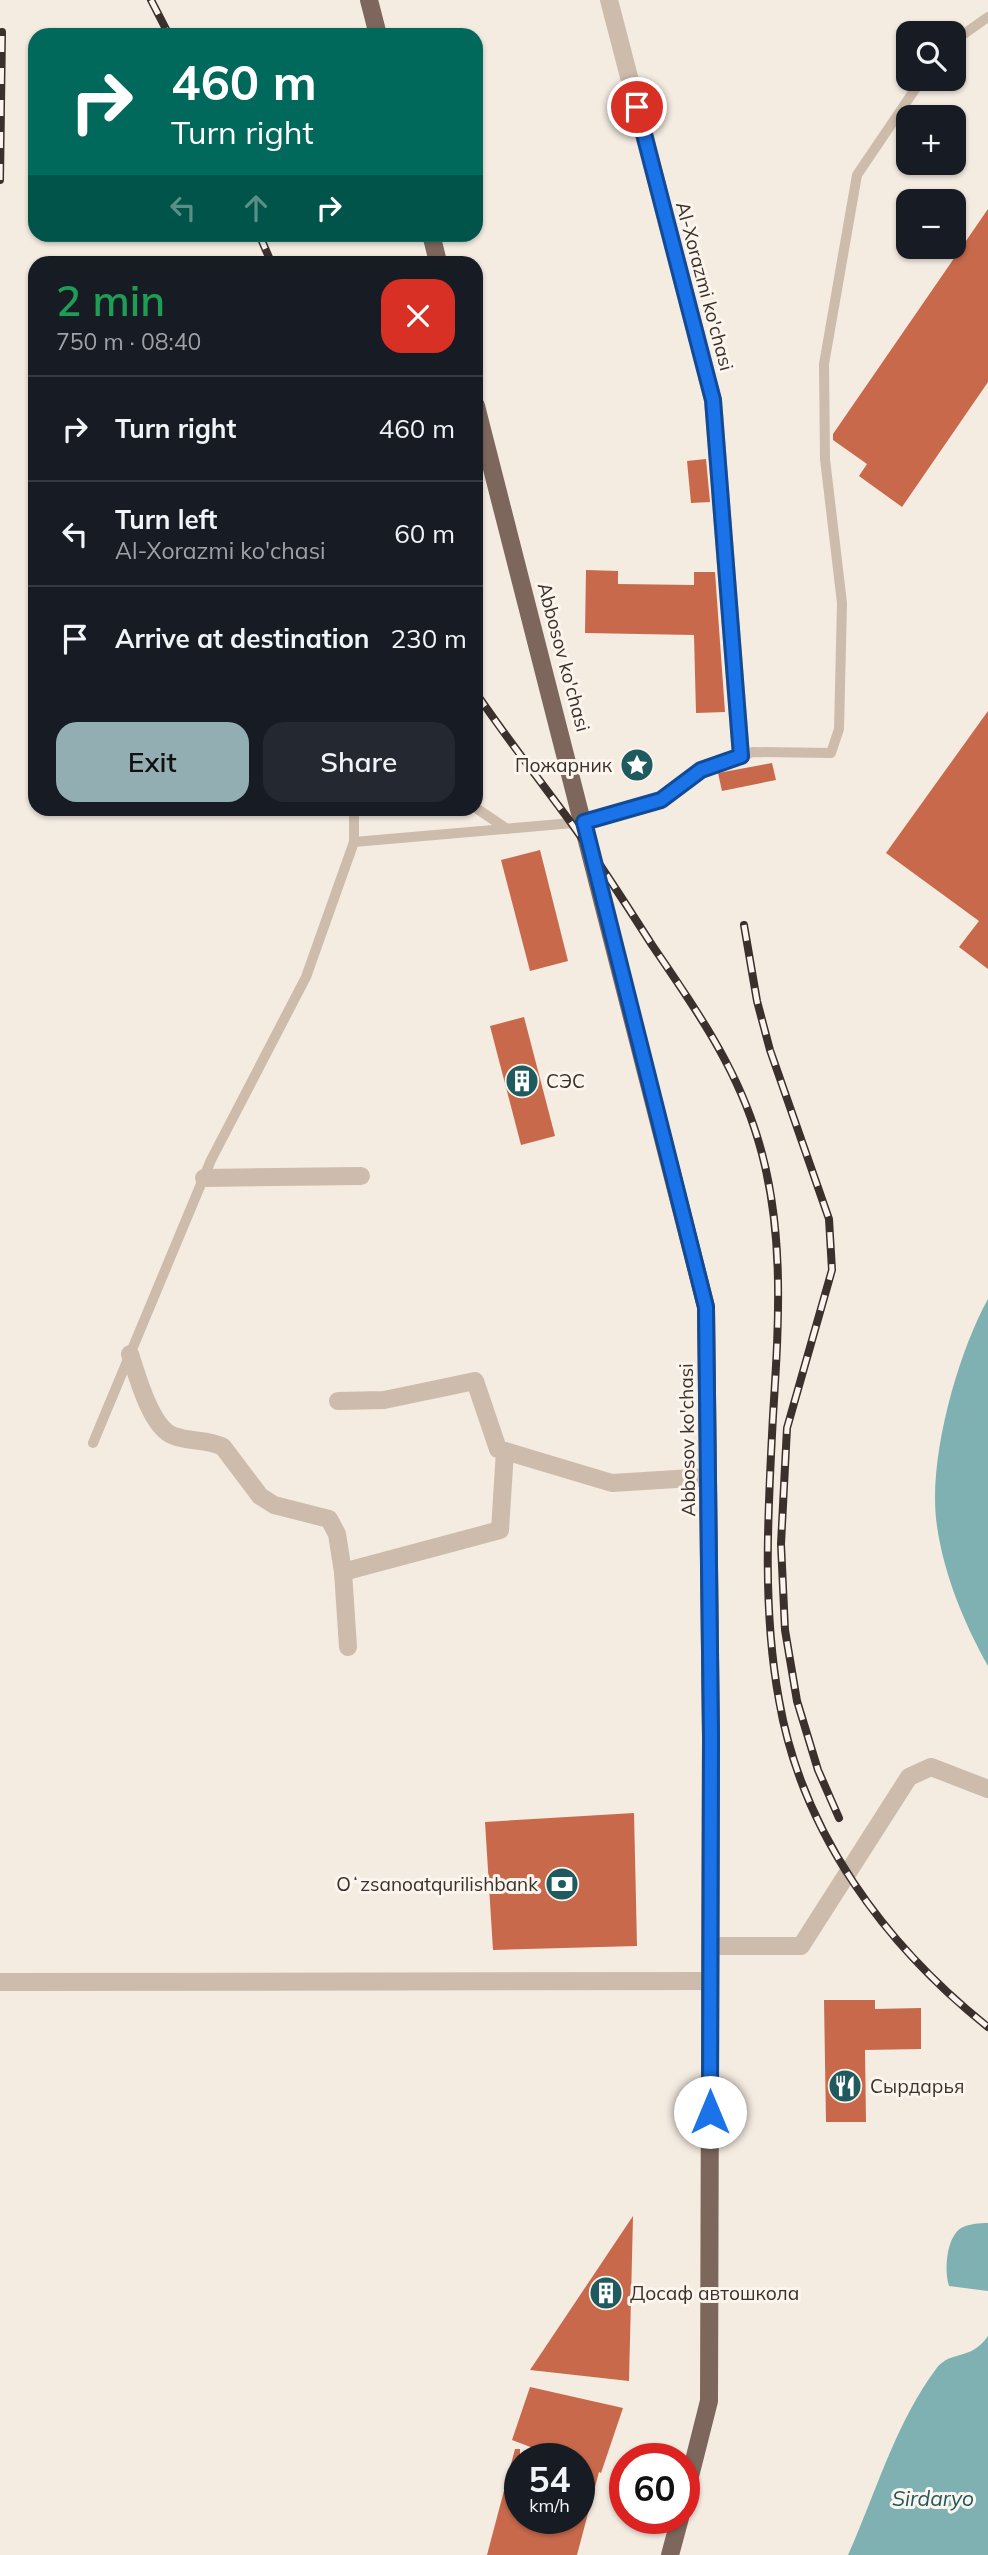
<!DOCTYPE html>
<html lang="en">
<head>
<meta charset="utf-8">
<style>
  :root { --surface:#171b24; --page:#242831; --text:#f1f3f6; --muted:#9ea1a6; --line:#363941; --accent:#92aeb2 }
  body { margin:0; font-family:Mulish,sans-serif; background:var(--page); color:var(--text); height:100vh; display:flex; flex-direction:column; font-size:26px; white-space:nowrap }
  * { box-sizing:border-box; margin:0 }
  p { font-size:23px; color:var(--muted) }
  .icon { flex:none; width:38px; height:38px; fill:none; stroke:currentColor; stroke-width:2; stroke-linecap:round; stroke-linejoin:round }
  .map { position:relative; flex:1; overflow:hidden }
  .panel { position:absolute; left:28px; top:256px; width:455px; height:560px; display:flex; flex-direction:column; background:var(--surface); border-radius:21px; box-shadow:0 2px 5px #0004 }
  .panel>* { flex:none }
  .banner { position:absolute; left:28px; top:28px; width:455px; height:214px; border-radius:21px; box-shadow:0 2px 5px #0004; background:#00695c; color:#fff; overflow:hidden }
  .fabs { position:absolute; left:896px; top:21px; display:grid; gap:14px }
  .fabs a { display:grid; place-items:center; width:70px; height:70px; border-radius:14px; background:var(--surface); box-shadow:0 2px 5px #0004; font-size:35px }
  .speed { position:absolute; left:504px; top:2443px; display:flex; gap:14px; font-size:35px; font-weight:700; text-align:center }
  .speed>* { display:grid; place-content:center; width:91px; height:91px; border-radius:50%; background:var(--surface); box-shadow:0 2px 5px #0004; line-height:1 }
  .speed small { font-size:18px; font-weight:400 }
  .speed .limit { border:10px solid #d22; background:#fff; color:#111 }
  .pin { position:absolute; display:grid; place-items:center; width:60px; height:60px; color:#fff; margin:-30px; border:4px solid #fff; border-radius:50%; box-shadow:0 2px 7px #0007 }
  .me { position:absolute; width:77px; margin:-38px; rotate:0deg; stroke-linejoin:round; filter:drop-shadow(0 0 5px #0008) }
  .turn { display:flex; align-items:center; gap:24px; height:147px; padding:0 28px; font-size:32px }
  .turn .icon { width:91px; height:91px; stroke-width:2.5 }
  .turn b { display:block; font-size:49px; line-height:60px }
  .lanes { display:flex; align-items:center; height:66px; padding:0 28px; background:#0003; justify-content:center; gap:35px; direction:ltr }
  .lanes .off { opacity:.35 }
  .round { display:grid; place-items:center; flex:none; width:74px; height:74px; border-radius:21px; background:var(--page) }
  .overview { display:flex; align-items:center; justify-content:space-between; height:119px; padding:0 28px }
  h1 { font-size:42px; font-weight:600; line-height:52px; color:#1e9e55 }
  .action { display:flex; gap:14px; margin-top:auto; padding:14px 28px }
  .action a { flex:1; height:80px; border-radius:21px; background:var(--accent); color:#111; font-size:28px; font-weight:600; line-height:80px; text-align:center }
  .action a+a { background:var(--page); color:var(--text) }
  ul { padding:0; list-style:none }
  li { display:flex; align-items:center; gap:21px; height:105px; padding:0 28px; border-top:2px solid var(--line) }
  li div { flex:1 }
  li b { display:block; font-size:26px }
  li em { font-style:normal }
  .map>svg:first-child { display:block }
  .water { fill:#7fb0b2 }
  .building { fill:#c8694b }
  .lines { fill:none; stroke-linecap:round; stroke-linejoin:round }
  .lane { stroke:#cdbbac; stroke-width:10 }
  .street { stroke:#cdbbac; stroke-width:18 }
  .primary { stroke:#7d675c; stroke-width:18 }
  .rail-casing { stroke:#3b302b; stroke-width:8 }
  .rail { stroke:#fbf5ee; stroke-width:5; stroke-dasharray:16; stroke-linecap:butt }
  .route-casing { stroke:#114b97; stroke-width:18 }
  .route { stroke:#1a73e8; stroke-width:12 }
  .labels { text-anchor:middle; stroke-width:6; stroke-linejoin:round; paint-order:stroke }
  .street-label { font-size:19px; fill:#3b302b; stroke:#fbf5ee }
  .poi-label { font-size:19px; fill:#3b302b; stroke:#fbf5ee; text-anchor:start }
  .water-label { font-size:21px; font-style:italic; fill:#1f5a5e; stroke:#fbf5ee }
</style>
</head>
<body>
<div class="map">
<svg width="988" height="2555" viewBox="0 0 988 2555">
  <rect width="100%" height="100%" fill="#f4ebe1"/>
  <g class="water">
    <path d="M 988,1299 L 988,1666 C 964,1623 944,1575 937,1526 C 927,1462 957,1355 988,1299 Z"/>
    <path d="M 988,2223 L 988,2291 L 949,2286 C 944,2271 946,2238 961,2228 C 968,2224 980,2223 988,2223 Z"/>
    <path d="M 988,2336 L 988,2555 L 848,2555 C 876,2493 895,2424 936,2369 C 951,2349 970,2362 988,2336 Z"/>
  </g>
  <g class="building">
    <path d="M 988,209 L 988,382 L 902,507 L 859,476 L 867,464 L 833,440 L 833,434 Z"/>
    <path d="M 706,459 L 710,502 L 691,503 L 687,461 Z"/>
    <path d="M 586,570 L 618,571 L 618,584 L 694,585 L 694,572 L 715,572 L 725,712 L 696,713 L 694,635 L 585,633 Z"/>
    <path d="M 988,711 L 988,969 L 959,947 L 979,921 L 886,853 Z"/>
    <path d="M 772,763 L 776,780 L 722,791 L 718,773 Z"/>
    <path d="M 540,850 L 568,961 L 530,971 L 501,860 Z"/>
    <path d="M 524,1017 L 555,1136 L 521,1145 L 490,1026 Z"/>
    <path d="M 634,1813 L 637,1946 L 493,1950 L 485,1822 Z"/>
    <path d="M 824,2000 L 875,2000 L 875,2009 L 921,2008 L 921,2049 L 865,2050 L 866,2122 L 826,2122 Z"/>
    <path d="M 633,2216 L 629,2381 L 530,2370 Z"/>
    <path d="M 530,2387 L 623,2408 L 601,2473 L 599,2472 L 577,2555 L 487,2555 L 515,2449 L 520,2449 L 520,2518 L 579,2518 L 579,2459 L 562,2459 L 512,2440 Z"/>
  </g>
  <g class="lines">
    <g class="lane">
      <path d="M 954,41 L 988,17"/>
      <path d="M 476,808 L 507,829"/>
      <path d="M 354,842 L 584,822 L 661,800 L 700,770 L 753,752 L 831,753 L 839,729 L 842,603 L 825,459 L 824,364 L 857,175 L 922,79"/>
      <path d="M 93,1443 L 211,1160 L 306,977 L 354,842 L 354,808"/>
    </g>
    <g class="street">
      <path d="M 609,0 L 713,400 L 741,756"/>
      <path d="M 204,1178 L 361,1176"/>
      <path d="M 130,1354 C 137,1375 151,1429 174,1436 C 190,1442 208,1439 223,1447 L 260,1496 L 274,1505 L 329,1519 L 337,1534 L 343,1572"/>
      <path d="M 338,1401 L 384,1400 L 475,1381 L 498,1449 L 612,1483 L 708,1477"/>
      <path d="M 348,1647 L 343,1572 L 500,1530 L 505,1451"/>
      <path d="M 711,1946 L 801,1946 L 909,1777 L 931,1767 L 988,1789"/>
      <path d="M 0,1982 L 710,1981"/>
    </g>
    <g class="primary">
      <path d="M 369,0 L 378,35"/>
      <path d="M 431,234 L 438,262"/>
      <path d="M 476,406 L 706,1307 L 711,1737 L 709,2401 L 684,2500"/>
      <path d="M 670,2555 L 680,2518"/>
    </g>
    <defs>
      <g id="rail">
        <path d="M 151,0 L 169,35"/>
        <path d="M 0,180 L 2,32"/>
        <path d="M 259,234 L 271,262"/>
        <path d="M 476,693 C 506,737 538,778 569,820 C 598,860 625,903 652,945 C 691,1002 732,1060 754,1127 C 786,1221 779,1320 773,1416 C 768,1511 762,1607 779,1700 C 802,1833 885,1945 988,2027"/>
        <path d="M 744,925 L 757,1001 L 770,1050 L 829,1219 L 832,1270 L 787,1428 L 781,1544 L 785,1630 L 797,1701 L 818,1770 L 839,1818"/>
      </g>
    </defs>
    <use href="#rail" class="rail-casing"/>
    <use href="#rail" class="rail"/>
  </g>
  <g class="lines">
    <defs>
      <path id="route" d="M 637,107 L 713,400 L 741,756 L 701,770 L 661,800 L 584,822 L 706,1307 L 711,1737 L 710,2112"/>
    </defs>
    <use href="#route" class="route-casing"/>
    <use href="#route" class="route"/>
  </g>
  <defs>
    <symbol id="sight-disc" viewBox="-11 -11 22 22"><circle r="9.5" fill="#1f5a5e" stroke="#fbf5ee"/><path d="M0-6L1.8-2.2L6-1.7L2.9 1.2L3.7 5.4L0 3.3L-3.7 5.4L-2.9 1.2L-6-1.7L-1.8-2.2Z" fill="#fff"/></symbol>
    <symbol id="building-disc" viewBox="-11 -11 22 22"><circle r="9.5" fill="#1f5a5e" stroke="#fbf5ee"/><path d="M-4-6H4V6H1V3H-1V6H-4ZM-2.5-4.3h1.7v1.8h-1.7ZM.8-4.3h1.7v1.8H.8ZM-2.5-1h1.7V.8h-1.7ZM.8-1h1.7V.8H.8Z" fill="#fff"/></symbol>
    <symbol id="bank-disc" viewBox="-11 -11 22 22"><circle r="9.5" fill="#1f5a5e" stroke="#fbf5ee"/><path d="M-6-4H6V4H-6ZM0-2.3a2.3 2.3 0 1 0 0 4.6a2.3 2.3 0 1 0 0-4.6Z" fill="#fff"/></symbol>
    <symbol id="restaurant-disc" viewBox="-11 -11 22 22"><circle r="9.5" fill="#1f5a5e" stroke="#fbf5ee"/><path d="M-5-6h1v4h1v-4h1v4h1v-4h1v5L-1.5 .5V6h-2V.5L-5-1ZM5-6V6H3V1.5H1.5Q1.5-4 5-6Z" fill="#fff"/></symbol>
  </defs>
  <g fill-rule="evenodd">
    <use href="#sight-disc" x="618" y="746" width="38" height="38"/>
    <use href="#building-disc" x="503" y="1062" width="38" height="38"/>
    <use href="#bank-disc" x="543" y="1865" width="38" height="38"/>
    <use href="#restaurant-disc" x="826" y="2067" width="38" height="38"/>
    <use href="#building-disc" x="587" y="2274" width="38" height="38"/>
  </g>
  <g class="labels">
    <g class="street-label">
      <text transform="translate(705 286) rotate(75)" y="7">Al-Xorazmi ko'chasi</text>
      <text transform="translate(564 657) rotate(75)" y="7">Abbosov ko'chasi</text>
      <text transform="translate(687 1440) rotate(-91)" y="7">Abbosov ko'chasi</text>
    </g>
    <g class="poi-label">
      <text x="612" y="772" text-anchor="end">Пожарник</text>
      <text x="546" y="1088">СЭС</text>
      <text x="538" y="1891" text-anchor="end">Oʻzsanoatqurilishbank</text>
      <text x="870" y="2093">Сырдарья</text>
      <text x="630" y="2300">Досаф автошкола</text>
    </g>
    <g class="water-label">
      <text x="933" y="2506">Sirdaryo</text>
    </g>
  </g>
</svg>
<div class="fabs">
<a><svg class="icon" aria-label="search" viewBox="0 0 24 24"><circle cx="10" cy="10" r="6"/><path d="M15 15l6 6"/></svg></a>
<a>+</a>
<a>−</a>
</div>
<div class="speed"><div>54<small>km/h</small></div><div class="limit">60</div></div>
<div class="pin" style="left:637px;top:107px;background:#d93025"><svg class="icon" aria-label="arrive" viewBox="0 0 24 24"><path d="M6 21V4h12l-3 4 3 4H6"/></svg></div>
<svg class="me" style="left:710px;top:2112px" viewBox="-20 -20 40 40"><circle r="19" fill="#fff"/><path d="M0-13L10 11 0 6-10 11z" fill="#1a73e8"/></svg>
<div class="banner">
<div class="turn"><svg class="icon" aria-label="right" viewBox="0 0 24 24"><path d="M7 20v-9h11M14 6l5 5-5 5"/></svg><div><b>460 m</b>Turn right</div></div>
<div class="lanes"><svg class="icon off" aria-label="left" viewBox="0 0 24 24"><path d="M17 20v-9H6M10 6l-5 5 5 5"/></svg><svg class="icon off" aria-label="ahead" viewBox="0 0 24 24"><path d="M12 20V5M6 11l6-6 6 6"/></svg><svg class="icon" aria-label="right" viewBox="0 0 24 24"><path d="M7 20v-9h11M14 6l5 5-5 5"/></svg></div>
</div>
<section class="panel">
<div class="overview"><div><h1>2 min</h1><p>750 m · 08:40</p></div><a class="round" style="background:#d93025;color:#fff"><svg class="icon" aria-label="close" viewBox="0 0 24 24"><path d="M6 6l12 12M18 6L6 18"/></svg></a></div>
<ul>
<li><svg class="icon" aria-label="right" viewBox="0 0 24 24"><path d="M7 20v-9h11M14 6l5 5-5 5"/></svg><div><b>Turn right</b></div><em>460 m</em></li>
<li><svg class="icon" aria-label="left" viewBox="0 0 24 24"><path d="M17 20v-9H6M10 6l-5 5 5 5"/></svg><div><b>Turn left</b><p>Al-Xorazmi ko'chasi</p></div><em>60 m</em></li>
<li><svg class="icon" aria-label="arrive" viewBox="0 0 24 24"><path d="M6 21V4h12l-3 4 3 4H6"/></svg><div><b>Arrive at destination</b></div><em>230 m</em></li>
</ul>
<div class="action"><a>Exit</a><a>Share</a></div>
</section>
</div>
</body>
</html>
